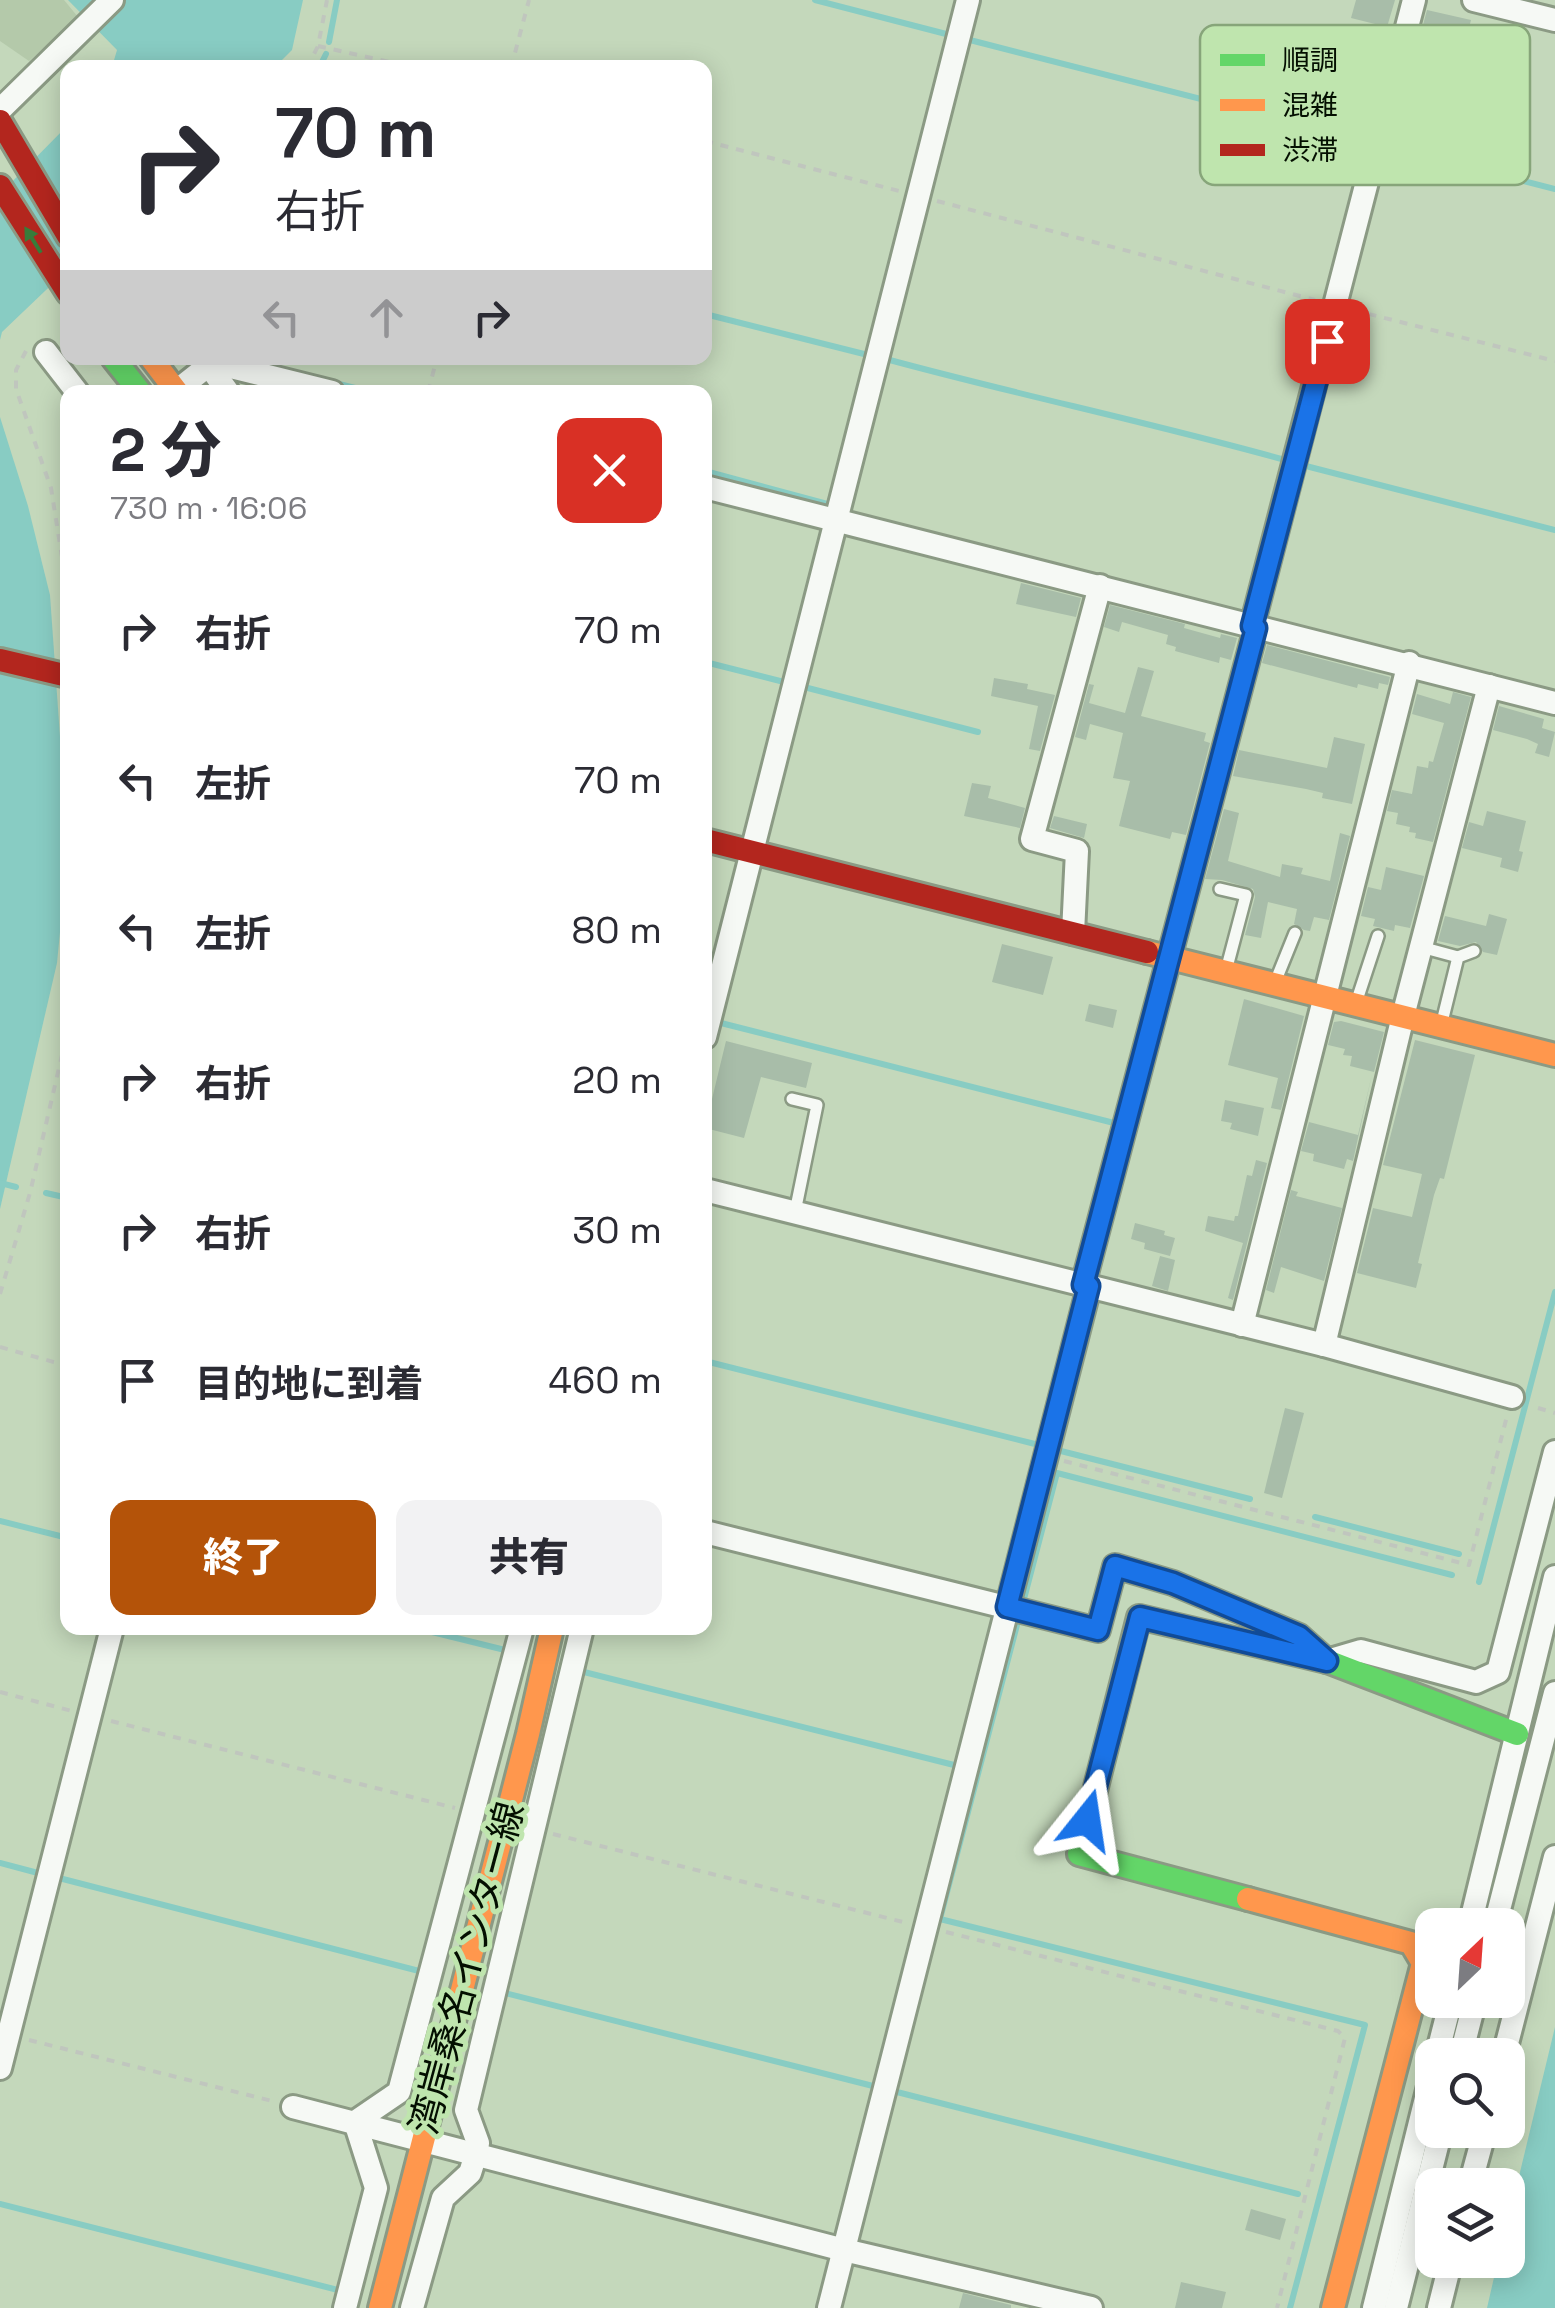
<!DOCTYPE html>
<html lang="ja">
<head>
<meta charset="utf-8">
<style>
  :root { --surface:#fff; --page:#f2f2f3; --text:#2b2b33; --muted:#7c7c81; --accent:#b45309 }
  body { margin:0; font-family:"Space Grotesk","Noto Sans JP",sans-serif; background:var(--page); color:var(--text); height:100vh; display:flex; flex-direction:column; font-size:38px; white-space:nowrap }
  * { box-sizing:border-box; margin:0 }
  p { font-size:32px; color:var(--muted) }
  .icon { flex:none; width:55px; height:55px; fill:none; stroke:currentColor; stroke-width:2; stroke-linecap:round; stroke-linejoin:round }
  .map { position:relative; flex:1; overflow:hidden }
  .drawer { position:absolute; left:60px; top:385px; width:652px; height:1250px; display:flex; flex-direction:column; background:var(--surface); border-radius:20px; box-shadow:0 5px 25px #0003 }
  .drawer>* { flex:none }
  .hud { position:absolute; left:60px; top:60px; width:652px; height:305px; border-radius:20px; box-shadow:0 5px 25px #0003; background:#fff; color:var(--text); overflow:hidden }
  .needle { width:65px; rotate:25deg }
  .buttons { position:absolute; left:1415px; top:1908px; display:grid; gap:20px }
  .buttons a { display:grid; place-items:center; width:110px; height:110px; border-radius:20px; background:var(--surface); box-shadow:0 5px 25px #0003; font-size:50px }
  .pin { position:absolute; display:grid; place-items:center; width:85px; height:85px; color:#fff; margin:-42px; border-radius:20px; box-shadow:0 5px 15px #0006 }
  .me { position:absolute; width:110px; margin:-55px; rotate:15deg; stroke-linejoin:round; filter:drop-shadow(0 0 8px #0008) }
  .turn { display:flex; align-items:center; gap:35px; height:210px; padding:0 50px; font-size:45px }
  .turn .icon { width:130px; height:130px; stroke-width:2.5 }
  .turn b { display:block; font-size:70px; line-height:85px }
  .lanes { display:flex; align-items:center; height:95px; padding:0 50px; background:#0003; justify-content:center; gap:50px; direction:ltr }
  .lanes .off { opacity:.35 }
  .round { display:grid; place-items:center; flex:none; width:105px; height:105px; border-radius:20px; background:var(--page) }
  .headline { display:flex; align-items:center; justify-content:space-between; height:170px; padding:0 50px }
  h1 { font-size:60px; font-weight:800; line-height:75px }
  .button { display:flex; gap:20px; margin-top:auto; padding:20px 50px }
  .button a { flex:1; height:115px; border-radius:20px; background:var(--accent); color:#fff; font-size:40px; font-weight:800; line-height:115px; text-align:center }
  .button a+a { background:var(--page); color:var(--text) }
  ul { padding:0; list-style:none }
  li { display:flex; align-items:center; gap:30px; height:150px; padding:0 50px }
  li div { flex:1 }
  li b { display:block; font-size:38px }
  li em { font-style:normal }
  .map>svg:first-child { display:block }
  .green { fill:#b4c9aa }
  .water { fill:#88ccc3 }
  .lines { fill:none; stroke-linecap:round; stroke-linejoin:round }
  .stream { stroke:#88ccc3; stroke-width:6 }
  .building { fill:#a8bda9 }
  .lane-casing { stroke:#8b9a84; stroke-width:16 }
  .street-casing { stroke:#8b9a84; stroke-width:28 }
  .fast-casing { stroke:#8b9a84; stroke-width:28 }
  .slow-casing { stroke:#8b9a84; stroke-width:28 }
  .jam-casing { stroke:#8b9a84; stroke-width:28 }
  .path { stroke:#c0c6be; stroke-width:4; stroke-dasharray:8 8; stroke-linecap:butt }
  .lane { stroke:#f6f9f5; stroke-width:11 }
  .street { stroke:#f6f9f5; stroke-width:22 }
  .fast { stroke:#63d668; stroke-width:22 }
  .slow { stroke:#ff974d; stroke-width:22 }
  .jam { stroke:#b3261e; stroke-width:22 }
  .oneway { fill:#387c3a }
  .route-casing { stroke:#114b97; stroke-width:25 }
  .route { stroke:#1a73e8; stroke-width:18 }
  .labels { text-anchor:middle; stroke-width:10; stroke-linejoin:round; paint-order:stroke }
  .street-label { font-size:38px; fill:#040f01; stroke:#bfe5ae }
  .key { fill:#bfe5ae; stroke:#87a57a; stroke-width:2.5 }
  .key-label { font-size:28px; fill:#040f01 }
</style>
</head>
<body>
<div class="map">
<svg width="1555" height="2308" viewBox="0 0 1555 2308">
  <rect width="100%" height="100%" fill="#c4d8bb"/>
  <path class="green" d="M 0,0 L 64,0 L 78,17 L 29,61 L 0,41 Z"/>
  <g class="water">
    <path d="M 68,0 L 303,0 L 292,50 L 274,68 L 112,67 L 117,50 Z"/>
    <path d="M 67,126 L 67,270 L 2,332 L 0,340 L 0,194 Z"/>
    <path d="M 0,417 L 28,506 L 50,595 L 68,850 L 57,963 L 0,1209 Z"/>
    <path d="M 1555,2027 L 1555,2308 L 1487,2308 L 1498,2260 L 1508,2260 L 1508,2222 Z"/>
  </g>
  <g class="lines">
    <g class="stream">
      <path d="M 815,0 L 950,35"/>
      <path d="M 966,39 L 1369,142"/>
      <path d="M 329,42 L 337,0"/>
      <path d="M 319,68 L 326,54"/>
      <path d="M 1383,145 L 1555,189"/>
      <path d="M 705,314 L 868,355"/>
      <path d="M 886,359 C 1018,395 1153,423 1285,460"/>
      <path d="M 335,383 L 371,392"/>
      <path d="M 1302,465 L 1555,530"/>
      <path d="M 705,471 L 831,505"/>
      <path d="M 64,497 L 68,498"/>
      <path d="M 705,662 L 784,682"/>
      <path d="M 804,687 L 978,732"/>
      <path d="M 717,1022 L 1118,1124"/>
      <path d="M 0,1183 L 16,1187"/>
      <path d="M 46,1193 L 68,1198"/>
      <path d="M 705,1361 L 1035,1444"/>
      <path d="M 1057,1450 L 1250,1499"/>
      <path d="M 1315,1517 L 1459,1554"/>
      <path d="M 0,1521 L 68,1538"/>
      <path d="M 1479,1582 L 1555,1292"/>
      <path d="M 1024,1599 L 1057,1473 L 1452,1575"/>
      <path d="M 1017,1625 L 940,1919 L 1365,2025 L 1290,2308"/>
      <path d="M 416,1628 L 509,1651"/>
      <path d="M 580,1671 L 954,1765"/>
      <path d="M 0,1863 L 38,1873"/>
      <path d="M 59,1878 L 423,1972"/>
      <path d="M 501,1992 L 873,2086"/>
      <path d="M 893,2091 L 1298,2194"/>
      <path d="M 0,2204 L 342,2291"/>
    </g>
  </g>
  <g class="building">
    <path d="M 1356,0 L 1395,0 L 1387,27 L 1351,18 Z"/>
    <path d="M 1427,10 L 1471,20 L 1456,81 L 1411,70 Z"/>
    <path d="M 1021,583 L 1081,598 L 1076,617 L 1016,604 Z"/>
    <path d="M 1110,605 L 1185,624 L 1184,628 L 1220,638 L 1221,634 L 1237,638 L 1231,660 L 1220,657 L 1219,663 L 1175,651 L 1176,647 L 1166,644 L 1168,635 L 1122,622 L 1119,632 L 1104,627 Z"/>
    <path d="M 1267,645 L 1390,677 L 1388,685 L 1379,683 L 1378,689 L 1358,684 L 1357,688 L 1262,663 Z"/>
    <path d="M 1138,667 L 1154,671 L 1141,716 L 1206,733 L 1204,741 L 1210,743 L 1186,835 L 1172,832 L 1170,839 L 1119,826 L 1130,781 L 1113,778 L 1123,733 L 1090,724 L 1086,740 L 1075,737 L 1089,684 L 1094,685 L 1089,703 L 1125,713 Z"/>
    <path d="M 994,678 L 1028,684 L 1027,689 L 1055,695 L 1040,751 L 1029,749 L 1038,706 L 991,696 Z"/>
    <path d="M 1453,692 L 1471,697 L 1433,842 L 1415,838 L 1416,833 L 1409,832 L 1410,827 L 1396,824 L 1398,813 L 1387,811 L 1392,790 L 1412,794 L 1417,766 L 1428,768 L 1429,761 L 1433,762 L 1444,723 L 1412,714 L 1417,694 L 1450,704 Z"/>
    <path d="M 1499,706 L 1544,719 L 1542,728 L 1555,732 L 1549,757 L 1535,753 L 1538,744 L 1527,739 L 1493,730 Z"/>
    <path d="M 1334,737 L 1365,744 L 1352,804 L 1322,798 L 1323,793 L 1306,789 L 1233,776 L 1239,750 L 1327,768 Z"/>
    <path d="M 972,783 L 991,786 L 988,798 L 1025,808 L 1020,828 L 964,816 Z"/>
    <path d="M 1224,809 L 1239,813 L 1228,861 L 1280,877 L 1282,864 L 1303,868 L 1301,874 L 1330,881 L 1340,833 L 1350,836 L 1329,920 L 1314,917 L 1310,931 L 1304,930 L 1294,924 L 1297,909 L 1268,902 L 1261,938 L 1245,935 L 1255,897 L 1253,889 L 1222,880 L 1205,879 Z"/>
    <path d="M 1487,811 L 1526,821 L 1519,851 L 1523,852 L 1518,872 L 1500,867 L 1502,858 L 1462,848 L 1469,822 L 1483,826 Z"/>
    <path d="M 1054,816 L 1087,824 L 1084,838 L 1050,828 Z"/>
    <path d="M 1386,867 L 1424,876 L 1410,928 L 1395,925 L 1394,931 L 1373,926 L 1375,919 L 1361,916 L 1368,887 L 1381,890 Z"/>
    <path d="M 1489,914 L 1507,919 L 1497,955 L 1483,952 L 1476,942 L 1460,946 L 1438,941 L 1445,916 L 1486,926 Z"/>
    <path d="M 1002,944 L 1053,957 L 1043,995 L 992,982 Z"/>
    <path d="M 1244,999 L 1304,1016 L 1281,1110 L 1271,1108 L 1278,1078 L 1228,1065 Z"/>
    <path d="M 1089,1004 L 1117,1010 L 1113,1028 L 1085,1021 Z"/>
    <path d="M 1341,1021 L 1384,1032 L 1374,1072 L 1350,1066 L 1352,1056 L 1343,1055 L 1345,1049 L 1328,1045 L 1334,1022 Z"/>
    <path d="M 1415,1040 L 1475,1055 L 1444,1179 L 1440,1178 L 1434,1195 L 1418,1263 L 1422,1264 L 1416,1288 L 1357,1273 L 1373,1208 L 1412,1217 L 1422,1174 L 1383,1165 Z"/>
    <path d="M 726,1041 L 812,1063 L 806,1088 L 761,1077 L 744,1138 L 705,1128 Z"/>
    <path d="M 1372,1074 L 1353,1161 L 1347,1159 L 1344,1169 L 1313,1161 L 1314,1154 L 1301,1151 L 1309,1122 L 1358,1135 Z"/>
    <path d="M 1225,1100 L 1264,1108 L 1258,1136 L 1230,1129 L 1232,1123 L 1221,1121 Z"/>
    <path d="M 1256,1160 L 1267,1163 L 1233,1300 L 1228,1298 L 1243,1243 L 1205,1231 L 1208,1216 L 1234,1221 L 1235,1216 L 1238,1216 L 1247,1175 L 1252,1176 Z"/>
    <path d="M 1291,1190 L 1298,1192 L 1296,1196 L 1342,1208 L 1324,1281 L 1281,1267 L 1274,1293 L 1266,1290 Z"/>
    <path d="M 1135,1223 L 1165,1231 L 1164,1235 L 1175,1238 L 1170,1256 L 1144,1249 L 1145,1243 L 1131,1239 Z"/>
    <path d="M 1160,1256 L 1175,1260 L 1168,1291 L 1152,1286 Z"/>
    <path d="M 1285,1408 L 1304,1413 L 1282,1498 L 1264,1493 Z"/>
    <path d="M 1251,2209 L 1286,2219 L 1280,2240 L 1245,2230 Z"/>
    <path d="M 1181,2282 L 1226,2292 L 1222,2308 L 1175,2308 Z"/>
    <path d="M 963,2293 L 1011,2305 L 1011,2308 L 959,2308 Z"/>
  </g>
  <g class="lines">
    <defs>
      <g id="lane">
        <path d="M 1220,889 L 1246,895 L 1227,967"/>
        <path d="M 1421,947 L 1458,957"/>
        <path d="M 1276,980 L 1295,933"/>
        <path d="M 1357,1000 L 1378,936"/>
        <path d="M 1442,1022 L 1458,957 L 1474,951"/>
        <path d="M 792,1099 L 817,1105 L 795,1212"/>
      </g>
      <g id="street">
        <path d="M 1474,0 L 1555,20"/>
        <path d="M 0,110 L 112,0"/>
        <path d="M 46,352 L 77,392"/>
        <path d="M 204,359 L 228,392"/>
        <path d="M 185,384 L 209,365 L 227,366 L 332,392"/>
        <path d="M 705,487 L 1555,703"/>
        <path d="M 1252,626 L 1414,0"/>
        <path d="M 1073,933 L 1077,851 L 1032,839 L 1100,586"/>
        <path d="M 705,1037 L 968,0"/>
        <path d="M 705,1190 L 1324,1345 L 1512,1397"/>
        <path d="M 1083,1285 L 1256,628"/>
        <path d="M 1242,1325 L 1409,663"/>
        <path d="M 1324,1345 L 1403,1016 L 1489,686"/>
        <path d="M 705,1532 L 1098,1630 L 1115,1566 L 1173,1583 L 1299,1636 L 1327,1661 L 1361,1651 L 1476,1682 L 1498,1672 L 1555,1452"/>
        <path d="M 1470,1925 L 1555,1577"/>
        <path d="M 1495,1925 L 1555,1693"/>
        <path d="M 1437,2055 L 1451,2000"/>
        <path d="M 1461,2055 L 1475,2000"/>
        <path d="M 1504,2055 L 1555,1857"/>
        <path d="M 0,2068 L 112,1628"/>
        <path d="M 293,2107 L 844,2250 L 1091,2308"/>
        <path d="M 1470,2185 L 1485,2130"/>
        <path d="M 345,2308 L 376,2188 L 355,2122 L 399,2092 L 522,1628"/>
        <path d="M 412,2308 L 443,2198 L 470,2173 L 476,2154 L 478,2143 L 466,2110 L 582,1628"/>
        <path d="M 829,2308 L 1089,1287"/>
        <path d="M 1374,2308 L 1432,2074"/>
        <path d="M 1396,2308 L 1441,2130"/>
        <path d="M 1439,2308 L 1451,2260"/>
      </g>
      <g id="fast">
        <path d="M 113,358 L 140,392"/>
        <path d="M 1248,1899 L 1079,1854 L 1139,1617 L 1327,1661 L 1517,1734"/>
      </g>
      <g id="slow">
        <path d="M 151,358 L 177,392"/>
        <path d="M 1147,952 L 1555,1055"/>
        <path d="M 1248,1899 L 1411,1943 L 1423,1963 L 1333,2308"/>
        <path d="M 380,2308 L 528,1734 L 552,1628"/>
      </g>
      <g id="jam">
        <path d="M 0,121 L 68,236"/>
        <path d="M 0,186 L 68,293"/>
        <path d="M 0,660 L 68,676"/>
        <path d="M 705,840 L 1147,952"/>
      </g>
    </defs>
    <use href="#lane" class="lane-casing"/>
    <use href="#street" class="street-casing"/>
    <use href="#fast" class="fast-casing"/>
    <use href="#slow" class="slow-casing"/>
    <use href="#jam" class="jam-casing"/>
    <g class="path">
      <path d="M 318,46 L 416,68"/>
      <path d="M 307,68 L 318,46 L 327,0"/>
      <path d="M 511,68 L 529,0"/>
      <path d="M 705,141 L 899,191"/>
      <path d="M 937,201 L 1315,300"/>
      <path d="M 1353,310 L 1555,361"/>
      <path d="M 26,351 L 16,370 L 16,389 L 51,488 L 68,595"/>
      <path d="M 428,392 L 437,358"/>
      <path d="M 0,1294 L 30,1193 L 68,1029"/>
      <path d="M 0,1347 L 68,1366"/>
      <path d="M 1538,1408 L 1555,1413"/>
      <path d="M 1064,1461 L 1469,1565 L 1507,1416"/>
      <path d="M 0,1692 L 72,1711"/>
      <path d="M 111,1721 L 455,1808"/>
      <path d="M 553,1834 L 907,1923"/>
      <path d="M 946,1932 L 1338,2031 L 1345,2038 L 1277,2308"/>
      <path d="M 29,2040 L 272,2101"/>
    </g>
    <use href="#lane" class="lane"/>
    <use href="#street" class="street"/>
    <use href="#fast" class="fast"/>
    <use href="#slow" class="slow"/>
    <use href="#jam" class="jam"/>
  </g>
  <defs><path id="oneway-solid" d="M-6-.8H1V-3.2L6.5 0L1 3.2V.8H-6Z" transform="scale(2.5)"/></defs>
  <use class="oneway" href="#oneway-solid" transform="translate(33 240) rotate(-122)"/>
  <g class="lines">
    <defs>
      <path id="route" d="M 1087,1820 L 1140,1617 L 1327,1661 L 1299,1636 L 1173,1583 L 1115,1566 L 1098,1630 L 1007,1607 L 1089,1286 L 1083,1285 L 1256,628 L 1252,626 L 1327,341"/>
    </defs>
    <use href="#route" class="route-casing"/>
    <use href="#route" class="route"/>
  </g>
  <g class="labels">
    <g class="street-label">
      <text transform="translate(467 1968) rotate(-75)" y="13">湾岸桑名インター線</text>
    </g>
  </g>
  <rect x="1200" y="25" width="330" height="160" rx="15" class="key"/>
  <rect x="1220" y="54" width="45" height="12" fill="#63d668"/>
  <rect x="1220" y="99" width="45" height="12" fill="#ff974d"/>
  <rect x="1220" y="144" width="45" height="12" fill="#b3261e"/>
  <g class="key-label">
    <text x="1282" y="70">順調</text>
    <text x="1282" y="115">混雑</text>
    <text x="1282" y="160">渋滞</text>
  </g>
</svg>
<div class="buttons">
<a><svg class="needle" viewBox="-14 -14 28 28"><path d="M0-13l5 13h-10z" fill="#e53935"/><path d="M0 13l5-13h-10z" fill="#7c7c81"/></svg></a>
<a><svg class="icon" aria-label="search" viewBox="0 0 24 24"><circle cx="10" cy="10" r="6"/><path d="M15 15l6 6"/></svg></a>
<a><svg class="icon" aria-label="layers" viewBox="0 0 24 24"><path d="M12 4l9 5-9 5-9-5zM3 14l9 5 9-5"/></svg></a>
</div>
<div class="pin" style="left:1327px;top:341px;background:#d93025"><svg class="icon" aria-label="arrive" viewBox="0 0 24 24"><path d="M6 21V4h12l-3 4 3 4H6"/></svg></div>
<svg class="me" style="left:1087px;top:1820px" viewBox="-20 -20 40 40"><path d="M0-17L14 15 0 8-14 15z" fill="#1a73e8" stroke="#fff" stroke-width="4"/></svg>
<div class="hud">
<div class="turn"><svg class="icon" aria-label="right" viewBox="0 0 24 24"><path d="M7 20v-9h11M14 6l5 5-5 5"/></svg><div><b>70 m</b>右折</div></div>
<div class="lanes"><svg class="icon off" aria-label="left" viewBox="0 0 24 24"><path d="M17 20v-9H6M10 6l-5 5 5 5"/></svg><svg class="icon off" aria-label="ahead" viewBox="0 0 24 24"><path d="M12 20V5M6 11l6-6 6 6"/></svg><svg class="icon" aria-label="right" viewBox="0 0 24 24"><path d="M7 20v-9h11M14 6l5 5-5 5"/></svg></div>
</div>
<section class="drawer">
<div class="headline"><div><h1>2 分</h1><p>730 m · 16:06</p></div><a class="round" style="background:#d93025;color:#fff"><svg class="icon" aria-label="close" viewBox="0 0 24 24"><path d="M6 6l12 12M18 6L6 18"/></svg></a></div>
<ul>
<li><svg class="icon" aria-label="right" viewBox="0 0 24 24"><path d="M7 20v-9h11M14 6l5 5-5 5"/></svg><div><b>右折</b></div><em>70 m</em></li>
<li><svg class="icon" aria-label="left" viewBox="0 0 24 24"><path d="M17 20v-9H6M10 6l-5 5 5 5"/></svg><div><b>左折</b></div><em>70 m</em></li>
<li><svg class="icon" aria-label="left" viewBox="0 0 24 24"><path d="M17 20v-9H6M10 6l-5 5 5 5"/></svg><div><b>左折</b></div><em>80 m</em></li>
<li><svg class="icon" aria-label="right" viewBox="0 0 24 24"><path d="M7 20v-9h11M14 6l5 5-5 5"/></svg><div><b>右折</b></div><em>20 m</em></li>
<li><svg class="icon" aria-label="right" viewBox="0 0 24 24"><path d="M7 20v-9h11M14 6l5 5-5 5"/></svg><div><b>右折</b></div><em>30 m</em></li>
<li><svg class="icon" aria-label="arrive" viewBox="0 0 24 24"><path d="M6 21V4h12l-3 4 3 4H6"/></svg><div><b>目的地に到着</b></div><em>460 m</em></li>
</ul>
<div class="button"><a>終了</a><a>共有</a></div>
</section>
</div>
</body>
</html>
